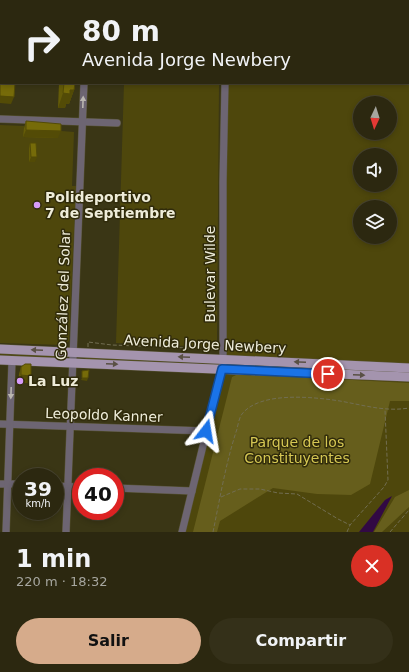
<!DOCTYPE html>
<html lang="es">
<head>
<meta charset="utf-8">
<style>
  :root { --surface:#2c2810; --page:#343019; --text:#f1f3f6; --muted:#a6a69f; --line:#484430; --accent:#d6ab8b }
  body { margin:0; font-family:"DejaVu Sans",sans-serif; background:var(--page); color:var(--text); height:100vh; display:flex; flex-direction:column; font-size:15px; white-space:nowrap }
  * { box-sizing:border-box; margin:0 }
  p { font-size:13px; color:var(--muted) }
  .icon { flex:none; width:22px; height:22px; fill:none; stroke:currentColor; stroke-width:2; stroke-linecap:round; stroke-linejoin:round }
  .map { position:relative; height:532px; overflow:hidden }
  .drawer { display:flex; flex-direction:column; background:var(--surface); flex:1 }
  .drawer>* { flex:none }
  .banner { position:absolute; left:0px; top:0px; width:409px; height:84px; box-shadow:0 2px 6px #0003,0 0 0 1px var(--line); background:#2c2810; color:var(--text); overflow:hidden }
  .needle { width:26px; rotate:184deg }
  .tools { position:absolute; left:353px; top:96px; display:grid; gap:8px }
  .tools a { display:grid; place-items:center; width:44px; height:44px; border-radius:50%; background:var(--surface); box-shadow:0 2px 6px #0003,0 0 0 1px var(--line); font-size:20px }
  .speed { position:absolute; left:12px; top:468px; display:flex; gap:8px; font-size:20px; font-weight:700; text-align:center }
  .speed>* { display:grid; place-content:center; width:52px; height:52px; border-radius:50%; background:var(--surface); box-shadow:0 2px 6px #0003,0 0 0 1px var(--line); line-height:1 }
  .speed small { font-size:10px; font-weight:400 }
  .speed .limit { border:6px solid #d22; background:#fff; color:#111 }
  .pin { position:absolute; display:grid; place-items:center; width:34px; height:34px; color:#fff; margin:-17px; border:2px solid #fff; border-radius:50%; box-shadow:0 1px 4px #0007 }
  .me { position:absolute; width:44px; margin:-22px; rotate:14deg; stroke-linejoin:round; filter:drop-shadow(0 0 3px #0008) }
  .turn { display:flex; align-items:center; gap:14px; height:84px; padding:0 16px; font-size:18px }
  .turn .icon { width:52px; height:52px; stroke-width:2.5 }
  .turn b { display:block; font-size:28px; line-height:34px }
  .round { display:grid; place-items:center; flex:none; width:42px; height:42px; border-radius:21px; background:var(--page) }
  .overview { display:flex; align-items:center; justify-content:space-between; height:68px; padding:0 16px }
  h1 { font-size:24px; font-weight:800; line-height:30px }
  .cta { display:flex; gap:8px; margin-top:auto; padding:8px 16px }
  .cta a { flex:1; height:46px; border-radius:24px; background:var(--accent); color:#111; font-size:16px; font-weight:800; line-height:46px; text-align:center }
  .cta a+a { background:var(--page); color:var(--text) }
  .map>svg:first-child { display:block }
  .green { fill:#4e470c; fill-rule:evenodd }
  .forest { fill:#665e1c }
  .water { fill:#320944 }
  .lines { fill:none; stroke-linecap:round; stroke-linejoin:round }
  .minor-casing { stroke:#575334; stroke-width:8 }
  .major-casing { stroke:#575334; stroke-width:10 }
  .path { stroke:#726e52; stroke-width:1; stroke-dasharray:4 2; stroke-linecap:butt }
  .minor { stroke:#6d6572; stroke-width:7 }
  .major { stroke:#a494ae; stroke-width:9 }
  .wall { fill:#655c08 }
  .shaded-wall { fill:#534b06 }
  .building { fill:#766b09; stroke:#534b06 }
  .oneway { fill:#bab6b0 }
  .oneway2 { fill:#595044 }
  .route-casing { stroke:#114b97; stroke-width:10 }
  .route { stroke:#1a73e8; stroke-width:7 }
  .poi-dot { fill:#d79bf9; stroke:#302b0b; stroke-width:1.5 }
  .labels { text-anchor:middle; stroke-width:3; stroke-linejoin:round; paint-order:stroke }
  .poi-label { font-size:14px; font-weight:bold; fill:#eeecd9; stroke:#302b0b; text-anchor:start }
  .street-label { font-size:14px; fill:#eeecd9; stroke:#302b0b }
  .park-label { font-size:14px; fill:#d5c753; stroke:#302b0b }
</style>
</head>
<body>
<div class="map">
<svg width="409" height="532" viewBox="0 0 409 532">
  <rect width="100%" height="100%" fill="#3a3615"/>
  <g class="green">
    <path d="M 126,0 L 221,0 L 126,1 Z"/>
    <path d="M 227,0 L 409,0 L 409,532 L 182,532 L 222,369 L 225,83 L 408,83 L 408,1 ZM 360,103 L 390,103 L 390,133 L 360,133 ZM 360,155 L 390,155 L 390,185 L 360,185 ZM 360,207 L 390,207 L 390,237 L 360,237 Z"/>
    <path d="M 124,83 L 219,83 L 217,344 L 213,347 L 116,343 Z"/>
    <path d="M 0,125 L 24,126 L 24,128 L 74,132 L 72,186 L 76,186 L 69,341 L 64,345 L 0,343 Z"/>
    <path d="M 0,352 L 64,354 L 64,359 L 0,357 Z"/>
    <path d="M 86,354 L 214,362 L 214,365 L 85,359 Z"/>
  </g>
  <g class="forest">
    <path d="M 238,374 L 409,383 L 409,401 L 390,401 L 370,484 L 351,495 L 317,494 L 273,488 L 220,521 L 217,532 L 193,532 L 232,377 Z"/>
    <path d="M 409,490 L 409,507 L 382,532 L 374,532 L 395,497 Z"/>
  </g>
  <path class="water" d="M 392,496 L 373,532 L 359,532 L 385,500 Z"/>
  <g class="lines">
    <defs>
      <g id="minor">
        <path d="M 87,1 L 87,0"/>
        <path d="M 227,1 L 227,0"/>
        <path d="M 0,13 L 1,13"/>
        <path d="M 0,119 L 117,123"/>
        <path d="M 0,424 L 206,431"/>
        <path d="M 0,484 L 21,484"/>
        <path d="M 55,486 L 81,487"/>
        <path d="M 115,488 L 192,491"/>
        <path d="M 6,532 L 12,361"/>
        <path d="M 66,532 L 84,83"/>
        <path d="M 182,532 L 223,364 L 223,182 L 225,83"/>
      </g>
      <g id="major">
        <path d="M 0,349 L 409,368"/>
        <path d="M 0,360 L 409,377"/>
      </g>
    </defs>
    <use href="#minor" class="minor-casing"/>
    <use href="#major" class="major-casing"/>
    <g class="path">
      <path d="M 168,0 L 168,1"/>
      <path d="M 50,1 L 50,0"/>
      <path d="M 88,347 L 88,342 L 112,345 L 216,349"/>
      <path d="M 221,497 L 240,489 L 260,489 L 278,493 L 297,494 L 338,519 L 350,525"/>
      <path d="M 213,532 C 220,498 226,462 237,429 C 238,425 239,418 242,414 C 260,391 314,397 340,401 C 363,405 385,412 409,408"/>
      <path d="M 347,532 L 350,525 L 384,487 L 388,480 L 385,410"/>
      <path d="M 390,532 L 409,510"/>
    </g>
    <use href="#minor" class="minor"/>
    <use href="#major" class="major"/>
  </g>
  <g class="wall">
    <path d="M 59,83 L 75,83 L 74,90 L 69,104 L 66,104 L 65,108 L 58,108 Z"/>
    <path d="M 26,121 L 58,138 L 23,137 L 24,128 Z"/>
    <path d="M 30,143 L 35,162 L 29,162 L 29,148 Z"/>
    <path d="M 21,367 L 31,376 L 28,383 L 18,383 L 19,374 Z"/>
  </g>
  <g class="shaded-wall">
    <path d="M 5,0 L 35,0 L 35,1 Z"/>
    <path d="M 55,0 L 81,0 L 80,1 L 55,1 Z"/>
    <path d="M 101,0 L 121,0 L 120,1 L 100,1 Z"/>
    <path d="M 70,90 L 74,90 L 69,104 L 66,104 L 65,108 L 58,108 L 63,93 Z"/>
    <path d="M 0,96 L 14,97 L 11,104 L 0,103 Z"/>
    <path d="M 26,130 L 61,131 L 58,138 L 23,137 Z"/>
    <path d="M 31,157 L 37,157 L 35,162 L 29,162 Z"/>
    <path d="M 21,375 L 31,376 L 28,383 L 18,383 Z"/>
    <path d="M 82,378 L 88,378 L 87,381 L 81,380 Z"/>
  </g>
  <g class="building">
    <path d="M 0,19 L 1,19 L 1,83 L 15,83 L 14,97 L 0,96 Z"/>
    <path d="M 64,83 L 75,83 L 74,90 L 70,90 L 70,94 L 63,93 Z"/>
    <path d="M 26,121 L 61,124 L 61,131 L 26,130 Z"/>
    <path d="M 30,143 L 36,143 L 37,157 L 31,157 Z"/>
    <path d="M 25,364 L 31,364 L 31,376 L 21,375 L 21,367 Z"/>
    <path d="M 89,370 L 88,378 L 82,378 L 82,371 Z"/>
  </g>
  <defs><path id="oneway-solid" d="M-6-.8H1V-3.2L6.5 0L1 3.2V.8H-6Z"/></defs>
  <g class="oneway">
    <use href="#oneway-solid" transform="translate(83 102) rotate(-88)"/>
    <use href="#oneway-solid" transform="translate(11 393) rotate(92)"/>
  </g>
  <g class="oneway2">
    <use href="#oneway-solid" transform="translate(37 350) rotate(-178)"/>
    <use href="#oneway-solid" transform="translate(184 357) rotate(-177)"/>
    <use href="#oneway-solid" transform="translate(300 362) rotate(-177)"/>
    <use href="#oneway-solid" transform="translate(112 364) rotate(3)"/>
    <use href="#oneway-solid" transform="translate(359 375) rotate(2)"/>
  </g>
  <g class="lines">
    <defs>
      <path id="route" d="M 206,431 L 222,369 L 328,374"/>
    </defs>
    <use href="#route" class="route-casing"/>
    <use href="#route" class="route"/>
  </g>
  <g class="poi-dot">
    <circle cx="37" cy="205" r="4"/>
    <circle cx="20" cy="381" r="4"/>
  </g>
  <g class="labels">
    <g class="poi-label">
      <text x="45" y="202">Polideportivo<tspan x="45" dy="16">7 de Septiembre</tspan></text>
      <text x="28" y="386">La Luz</text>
    </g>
    <g class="street-label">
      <text transform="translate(210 274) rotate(-90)" y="5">Bulevar Wilde</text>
      <text transform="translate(63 295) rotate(-88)" y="5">González del Solar</text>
      <text transform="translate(205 344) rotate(3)" y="5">Avenida Jorge Newbery</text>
      <text transform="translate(104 415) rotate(2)" y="5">Leopoldo Kanner</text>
    </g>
    <g class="park-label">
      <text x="297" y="447">Parque de los<tspan x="297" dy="16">Constituyentes</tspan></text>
    </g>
  </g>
</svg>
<div class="tools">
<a><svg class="needle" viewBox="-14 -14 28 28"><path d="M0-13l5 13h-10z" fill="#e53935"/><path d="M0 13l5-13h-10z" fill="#a6a69f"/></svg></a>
<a><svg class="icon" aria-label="sound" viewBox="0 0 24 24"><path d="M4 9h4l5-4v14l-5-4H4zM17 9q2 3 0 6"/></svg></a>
<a><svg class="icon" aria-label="layers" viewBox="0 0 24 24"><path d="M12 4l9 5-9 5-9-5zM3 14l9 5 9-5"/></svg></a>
</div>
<div class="speed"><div>39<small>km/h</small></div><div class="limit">40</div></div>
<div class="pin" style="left:328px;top:374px;background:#d93025"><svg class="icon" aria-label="arrive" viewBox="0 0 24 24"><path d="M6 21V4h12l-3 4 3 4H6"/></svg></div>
<svg class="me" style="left:206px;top:431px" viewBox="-20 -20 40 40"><path d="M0-17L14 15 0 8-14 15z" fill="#1a73e8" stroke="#fff" stroke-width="4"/></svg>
<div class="banner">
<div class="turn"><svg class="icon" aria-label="right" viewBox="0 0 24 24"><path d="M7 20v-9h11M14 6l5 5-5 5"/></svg><div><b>80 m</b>Avenida Jorge Newbery</div></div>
</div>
</div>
<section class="drawer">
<div class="overview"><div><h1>1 min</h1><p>220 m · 18:32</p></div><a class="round" style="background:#d93025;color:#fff"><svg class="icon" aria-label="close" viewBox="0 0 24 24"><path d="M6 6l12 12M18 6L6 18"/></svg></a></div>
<div class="cta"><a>Salir</a><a>Compartir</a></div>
</section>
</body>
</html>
